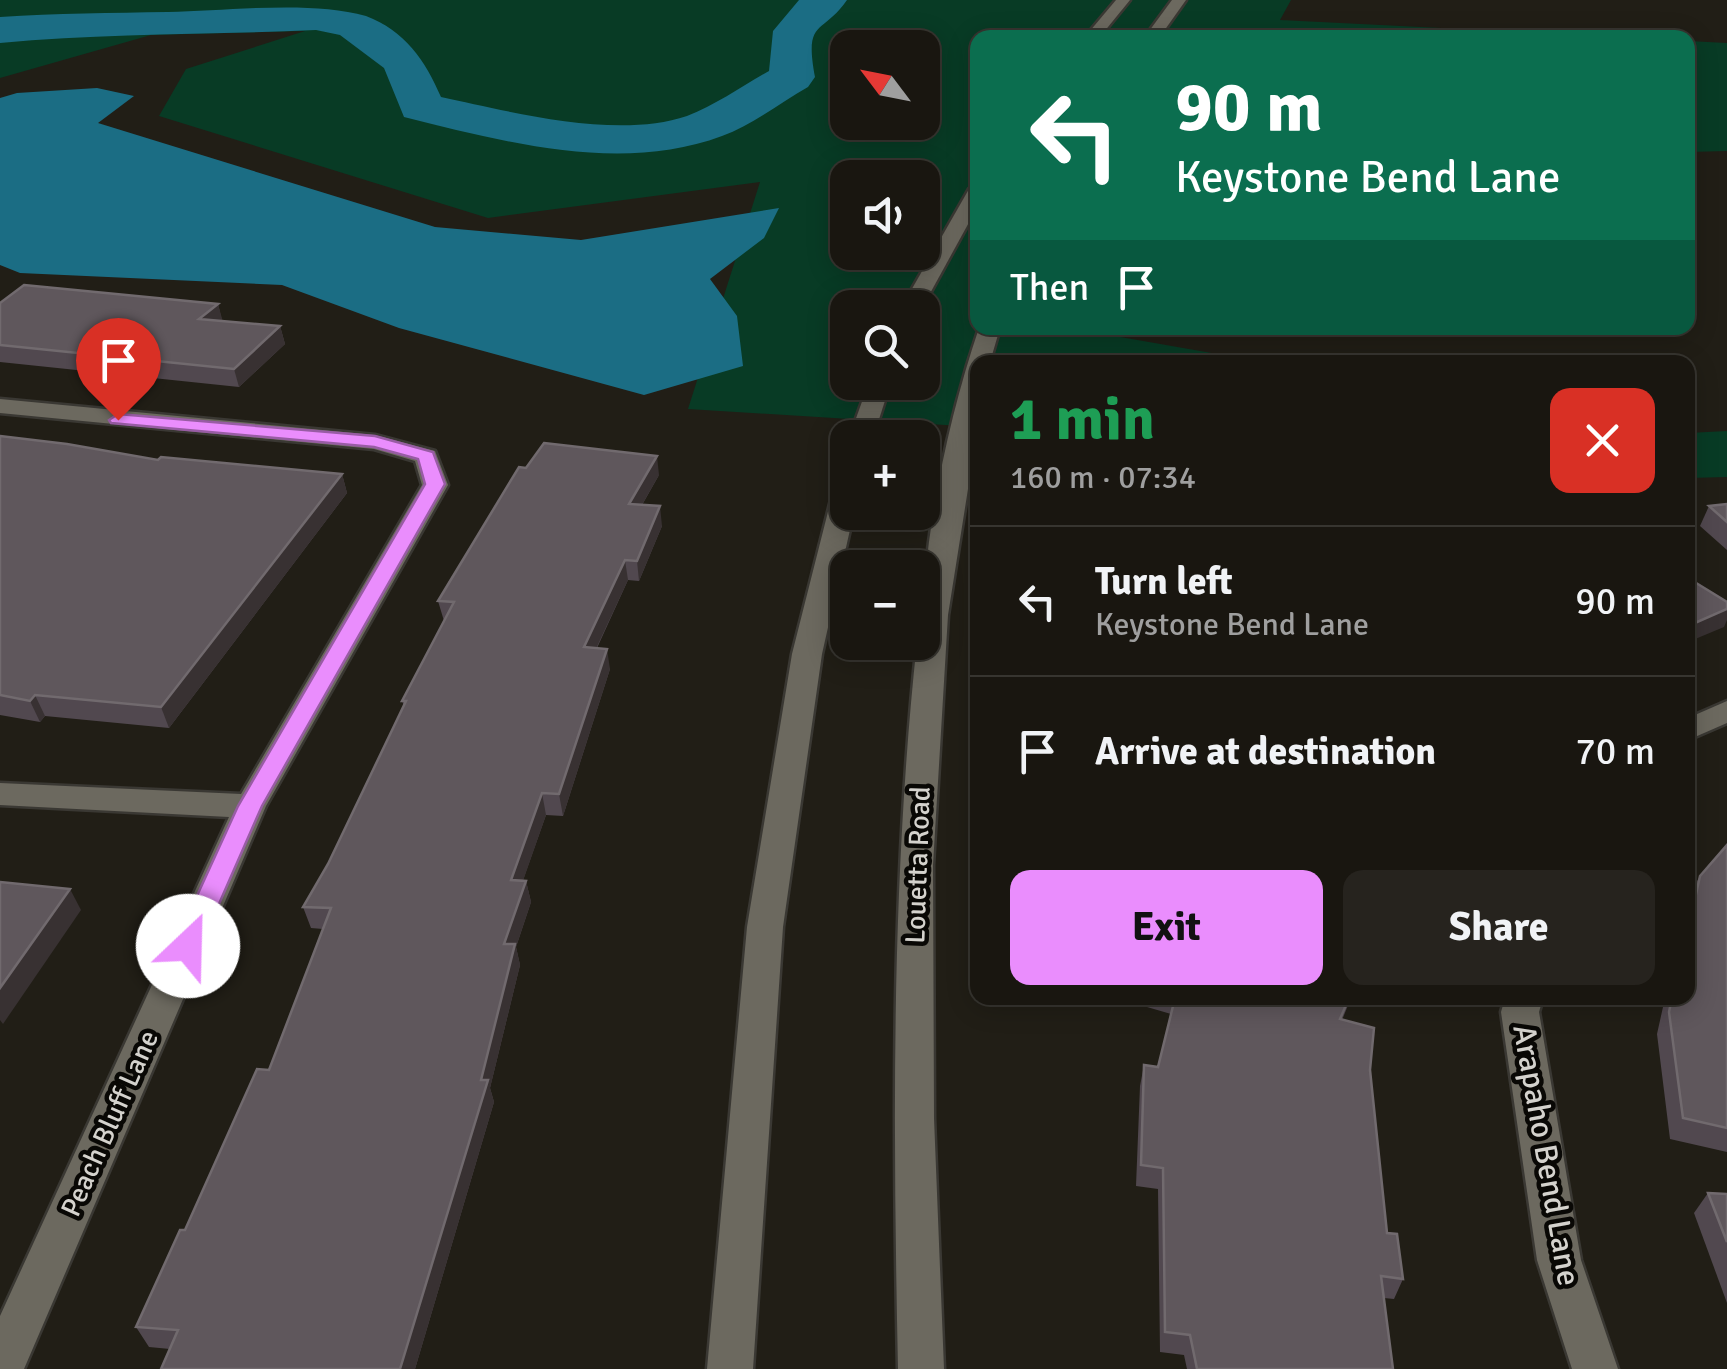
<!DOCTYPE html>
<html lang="en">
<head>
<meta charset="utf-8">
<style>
  :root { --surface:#191610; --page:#26231e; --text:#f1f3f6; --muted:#9f9f9f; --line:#373530; --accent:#ea8dfd }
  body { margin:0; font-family:Signika,sans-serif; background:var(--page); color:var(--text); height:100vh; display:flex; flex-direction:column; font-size:38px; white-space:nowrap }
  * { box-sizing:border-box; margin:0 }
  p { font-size:32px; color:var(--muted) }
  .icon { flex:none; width:55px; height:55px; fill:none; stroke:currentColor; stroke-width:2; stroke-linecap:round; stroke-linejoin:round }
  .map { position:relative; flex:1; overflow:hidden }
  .drawer { position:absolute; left:970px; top:355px; width:725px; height:650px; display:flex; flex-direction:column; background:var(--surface); border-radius:20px; box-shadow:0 5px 25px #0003,0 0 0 2px var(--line) }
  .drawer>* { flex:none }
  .hud { position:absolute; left:970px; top:30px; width:725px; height:305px; border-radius:20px; box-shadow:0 5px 25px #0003,0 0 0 2px var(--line); background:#0b6e4f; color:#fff; overflow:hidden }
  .needle { width:65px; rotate:302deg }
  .fabs { position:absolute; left:830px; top:30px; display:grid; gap:20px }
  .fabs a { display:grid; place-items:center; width:110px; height:110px; border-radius:20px; background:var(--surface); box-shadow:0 5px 25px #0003,0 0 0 2px var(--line); font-size:50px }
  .pin { position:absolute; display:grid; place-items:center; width:85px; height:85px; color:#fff; margin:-102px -42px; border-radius:50% 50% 50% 0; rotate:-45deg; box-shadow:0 0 10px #0007 }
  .pin .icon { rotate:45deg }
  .me { position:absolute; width:110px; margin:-55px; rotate:24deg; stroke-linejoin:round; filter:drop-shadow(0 0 8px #0008) }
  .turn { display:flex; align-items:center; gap:35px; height:210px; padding:0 40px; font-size:45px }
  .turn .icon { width:130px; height:130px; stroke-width:2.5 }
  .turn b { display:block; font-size:70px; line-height:85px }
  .then { display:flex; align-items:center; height:95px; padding:0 40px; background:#0003; gap:20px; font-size:38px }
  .round { display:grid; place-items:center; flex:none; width:105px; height:105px; border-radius:20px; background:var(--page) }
  .headline { display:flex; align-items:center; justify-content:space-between; height:170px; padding:0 40px }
  h1 { font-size:60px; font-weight:800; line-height:75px; color:#1e9e55 }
  .cta { display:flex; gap:20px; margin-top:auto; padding:20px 40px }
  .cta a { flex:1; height:115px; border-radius:20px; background:var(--accent); color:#111; font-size:40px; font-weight:800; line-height:115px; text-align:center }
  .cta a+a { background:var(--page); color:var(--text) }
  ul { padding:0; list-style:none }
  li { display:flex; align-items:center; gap:30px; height:150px; padding:0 40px; border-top:2px solid var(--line) }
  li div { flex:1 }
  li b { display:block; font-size:38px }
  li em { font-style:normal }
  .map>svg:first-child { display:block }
  .green { fill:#083b25; fill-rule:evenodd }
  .water { fill:#1b6d84 }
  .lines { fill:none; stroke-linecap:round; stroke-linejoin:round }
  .river { fill:#1b6d84; fill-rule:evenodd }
  .street-casing { stroke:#3a3833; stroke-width:5 }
  .secondary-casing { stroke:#3a3833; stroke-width:5 }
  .street { fill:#6c695f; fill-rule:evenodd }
  .secondary { fill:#6c695f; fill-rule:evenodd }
  .wall { fill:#51484f }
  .shaded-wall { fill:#383132 }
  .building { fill:#5f575c; stroke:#716a6e; stroke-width:2.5 }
  .route { fill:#ea8dfd; stroke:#985ca4; stroke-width:2.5 }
  .labels { text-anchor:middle; stroke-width:9; stroke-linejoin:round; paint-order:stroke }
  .street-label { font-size:28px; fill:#d4d2cd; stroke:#090805 }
  .near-street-label { font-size:32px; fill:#d4d2cd; stroke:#090805 }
</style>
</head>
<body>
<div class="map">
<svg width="1727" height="1369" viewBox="0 0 1727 1369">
  <rect width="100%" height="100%" fill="#211e16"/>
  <g class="green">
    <path d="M 0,0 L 1291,0 L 1280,20 L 1618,37 L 978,38 L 978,227 L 973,227 L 978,328 L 1069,328 L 1263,362 L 978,362 L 977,427 L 688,409 L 760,182 L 488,218 L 159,116 L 186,69 L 305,31 L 151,35 L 0,78 ZM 848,48 L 922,48 L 922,122 L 848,122 ZM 848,178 L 922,178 L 922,252 L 848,252 ZM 848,308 L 922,308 L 922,382 L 848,382 Z"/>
    <path d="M 1688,41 L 1727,43 L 1727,151 L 1688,152 Z"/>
    <path d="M 1727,431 L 1727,477 L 1688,478 L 1688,433 Z"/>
  </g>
  <path class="water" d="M 97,88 L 134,96 L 98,123 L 435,227 L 581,240 L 779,208 L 764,238 L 710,279 L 737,316 L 743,366 L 644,395 L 399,328 L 282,285 L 20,273 L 0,265 L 0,98 L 17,93 Z"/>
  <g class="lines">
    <path class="river" d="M 799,0 L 847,0 C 822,36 804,18 815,77 L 808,87 C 780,103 752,125 722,136 C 620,174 505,142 404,117 L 384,68 L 340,35 L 316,30 C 211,35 105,33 0,43 L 0,17 C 56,13 112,13 168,12 C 227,11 310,0 366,16 C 405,31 425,60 441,97 C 512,112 616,140 687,116 C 716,105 742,86 769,71 L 773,31 Z"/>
    <defs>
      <g id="street">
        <path d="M 0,399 L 375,435 L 435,451 L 448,485 L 266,806 L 24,1369 L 0,1369 L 0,1316 L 229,817 L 0,805 L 0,783 L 241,794 L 422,485 L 415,461 L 374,449 L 0,413 Z"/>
        <path d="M 1727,701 L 1727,723 L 1688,740 L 1688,718 Z"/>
        <path d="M 1505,998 L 1543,998 L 1539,1012 L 1581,1260 L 1618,1369 L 1572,1369 L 1537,1260 L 1501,1012 Z"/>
      </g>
      <g id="secondary">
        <path d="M 1116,0 L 1130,0 L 1099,38 L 1084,38 Z"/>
        <path d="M 1172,0 L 1186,0 L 1159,38 L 1144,38 Z"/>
        <path d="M 978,184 L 978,206 L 922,308 L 901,308 L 969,189 Z"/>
        <path d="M 979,328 L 1000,328 L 990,362 L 978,362 L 978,426 L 948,615 L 933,865 L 934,1118 L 944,1369 L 898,1369 C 893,1126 891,884 917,642 L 922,642 C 922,542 947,422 979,328 Z"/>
        <path d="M 869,382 L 891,382 L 873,438 L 849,438 Z"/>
        <path d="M 848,477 L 848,512 L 854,512 L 822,654 L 783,927 L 753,1369 L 707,1369 L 747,927 L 792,654 L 835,484 Z"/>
      </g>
    </defs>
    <use href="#street" class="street-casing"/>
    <use href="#secondary" class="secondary-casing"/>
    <use href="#street" class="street"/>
    <use href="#secondary" class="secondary"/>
  </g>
  <g class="wall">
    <path d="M 0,303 L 218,304 L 222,321 L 280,326 L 285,344 L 239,387 L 0,362 Z"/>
    <path d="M 0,436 L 158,460 L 342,474 L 347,493 L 169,728 L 45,716 L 40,722 L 0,715 Z"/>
    <path d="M 659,475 L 642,505 L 662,526 L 639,581 L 628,580 L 597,648 L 610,669 L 563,816 L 546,815 L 523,880 L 526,881 L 531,902 L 516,947 L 520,965 L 490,1088 L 494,1102 L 415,1369 L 161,1369 L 170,1349 L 149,1347 L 136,1327 L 269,1070 L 323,929 L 311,928 L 303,907 L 328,864 L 404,706 L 402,701 L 444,621 L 438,601 Z"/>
    <path d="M 1727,504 L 1727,550 L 1700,526 L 1709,506 Z"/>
    <path d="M 1727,845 L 1727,1152 L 1670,1139 L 1657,1034 L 1665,998 L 1688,998 L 1688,897 L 1700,876 Z"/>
    <path d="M 1149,998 L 1351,998 L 1342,1020 L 1370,1070 L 1387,1233 L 1403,1279 L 1394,1299 L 1384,1298 L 1393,1369 L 1187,1369 L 1184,1355 L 1160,1352 L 1158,1189 L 1136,1186 L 1140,1086 L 1144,1065 L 1158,1067 L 1171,1014 L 1147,1007 Z"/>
    <path d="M 1708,1193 L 1727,1194 L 1727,1303 L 1694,1213 Z"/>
  </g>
  <g class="shaded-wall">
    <path d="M 218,304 L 223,322 L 199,319 Z"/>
    <path d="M 280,326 L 285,344 L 239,387 L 234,369 Z"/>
    <path d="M 657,456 L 659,475 L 631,524 L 629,504 Z"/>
    <path d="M 342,474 L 347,493 L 169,728 L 161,707 Z"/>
    <path d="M 660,506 L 662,526 L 639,581 L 637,561 Z"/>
    <path d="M 625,560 L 628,580 L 587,668 L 584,647 Z"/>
    <path d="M 1727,609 L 1727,620 L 1724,627 L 1688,642 L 1688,626 Z"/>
    <path d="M 607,649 L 610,669 L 563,816 L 559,794 Z"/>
    <path d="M 35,695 L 45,716 L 40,722 L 30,701 Z"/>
    <path d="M 542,793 L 546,815 L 516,901 L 511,880 Z"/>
    <path d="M 526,881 L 531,902 L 516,947 L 520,965 L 490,1088 L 494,1102 L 415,1369 L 400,1369 L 481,1080 L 504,944 Z"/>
    <path d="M 70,889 L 81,910 L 3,1024 L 0,1020 L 0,988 Z"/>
  </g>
  <g class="building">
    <path d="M 24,285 L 218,304 L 199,319 L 280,326 L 234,369 L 0,345 L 0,303 Z"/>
    <path d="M 0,436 L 67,444 L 158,460 L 161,457 L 342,474 L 161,707 L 35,695 L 30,701 L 0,695 Z"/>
    <path d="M 544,443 L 657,456 L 629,504 L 660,506 L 637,561 L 625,560 L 584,647 L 607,649 L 559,794 L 542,793 L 511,880 L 526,881 L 504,944 L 515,944 L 481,1080 L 488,1080 L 400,1369 L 161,1369 L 178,1330 L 136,1327 L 180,1230 L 185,1230 L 257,1069 L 269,1070 L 331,908 L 303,907 L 328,864 L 406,701 L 402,701 L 454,602 L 438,601 L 519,467 L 526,468 Z"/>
    <path d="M 1727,504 L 1727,522 L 1709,506 Z"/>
    <path d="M 1688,578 L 1727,602 L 1727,609 L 1688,626 Z"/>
    <path d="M 1727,845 L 1727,1128 L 1683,1118 L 1669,1012 L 1672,998 L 1688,998 L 1688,931 L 1700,876 Z"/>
    <path d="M 0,882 L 70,889 L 0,988 Z"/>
    <path d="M 1175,998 L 1349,998 L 1340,1019 L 1374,1028 L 1370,1070 L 1387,1233 L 1397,1234 L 1403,1279 L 1381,1276 L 1393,1369 L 1197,1369 L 1190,1335 L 1165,1332 L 1163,1168 L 1141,1165 L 1144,1065 L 1158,1067 Z"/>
    <path d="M 1708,1193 L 1727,1194 L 1727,1242 Z"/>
  </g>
  <path class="route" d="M 118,414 L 375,436 L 433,452 L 445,484 L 262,806 L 197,954 L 188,957 L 178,954 L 174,946 L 238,806 L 425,484 L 418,459 L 374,447 L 111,423 L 109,420 Z"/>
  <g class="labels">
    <g class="street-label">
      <text transform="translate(917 865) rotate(-88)" y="10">Louetta Road</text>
      <text transform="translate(109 1123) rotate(-66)" y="10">Peach Bluff Lane</text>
    </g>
    <g class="near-street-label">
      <text transform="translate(1547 1155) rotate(80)" y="11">Arapaho Bend Lane</text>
    </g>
  </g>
</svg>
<div class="fabs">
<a><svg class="needle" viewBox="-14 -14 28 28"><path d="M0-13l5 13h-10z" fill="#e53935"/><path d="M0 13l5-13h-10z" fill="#9f9f9f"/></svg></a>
<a><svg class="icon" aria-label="sound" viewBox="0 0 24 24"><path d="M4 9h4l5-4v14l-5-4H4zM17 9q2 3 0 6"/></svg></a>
<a><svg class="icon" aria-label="search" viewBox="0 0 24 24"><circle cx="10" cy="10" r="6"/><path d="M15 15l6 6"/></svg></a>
<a>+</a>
<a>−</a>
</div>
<div class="pin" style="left:118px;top:420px;background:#d93025"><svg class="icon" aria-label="arrive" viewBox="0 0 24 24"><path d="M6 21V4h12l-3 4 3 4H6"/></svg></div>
<svg class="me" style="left:188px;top:946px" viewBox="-20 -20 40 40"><circle r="19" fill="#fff"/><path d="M0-13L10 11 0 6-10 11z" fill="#ea8dfd"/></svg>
<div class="hud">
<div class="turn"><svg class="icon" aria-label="left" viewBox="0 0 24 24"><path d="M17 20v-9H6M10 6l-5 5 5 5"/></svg><div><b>90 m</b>Keystone Bend Lane</div></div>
<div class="then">Then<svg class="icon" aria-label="arrive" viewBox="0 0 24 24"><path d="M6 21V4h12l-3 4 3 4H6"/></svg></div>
</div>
<section class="drawer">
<div class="headline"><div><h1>1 min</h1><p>160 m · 07:34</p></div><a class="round" style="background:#d93025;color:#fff"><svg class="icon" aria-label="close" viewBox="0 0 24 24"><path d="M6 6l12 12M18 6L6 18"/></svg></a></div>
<ul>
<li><svg class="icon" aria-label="left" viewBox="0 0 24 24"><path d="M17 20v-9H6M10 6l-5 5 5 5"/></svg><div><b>Turn left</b><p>Keystone Bend Lane</p></div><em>90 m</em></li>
<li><svg class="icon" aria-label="arrive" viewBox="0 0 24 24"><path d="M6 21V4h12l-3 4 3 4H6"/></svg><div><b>Arrive at destination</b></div><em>70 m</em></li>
</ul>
<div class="cta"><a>Exit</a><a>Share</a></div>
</section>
</div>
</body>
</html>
